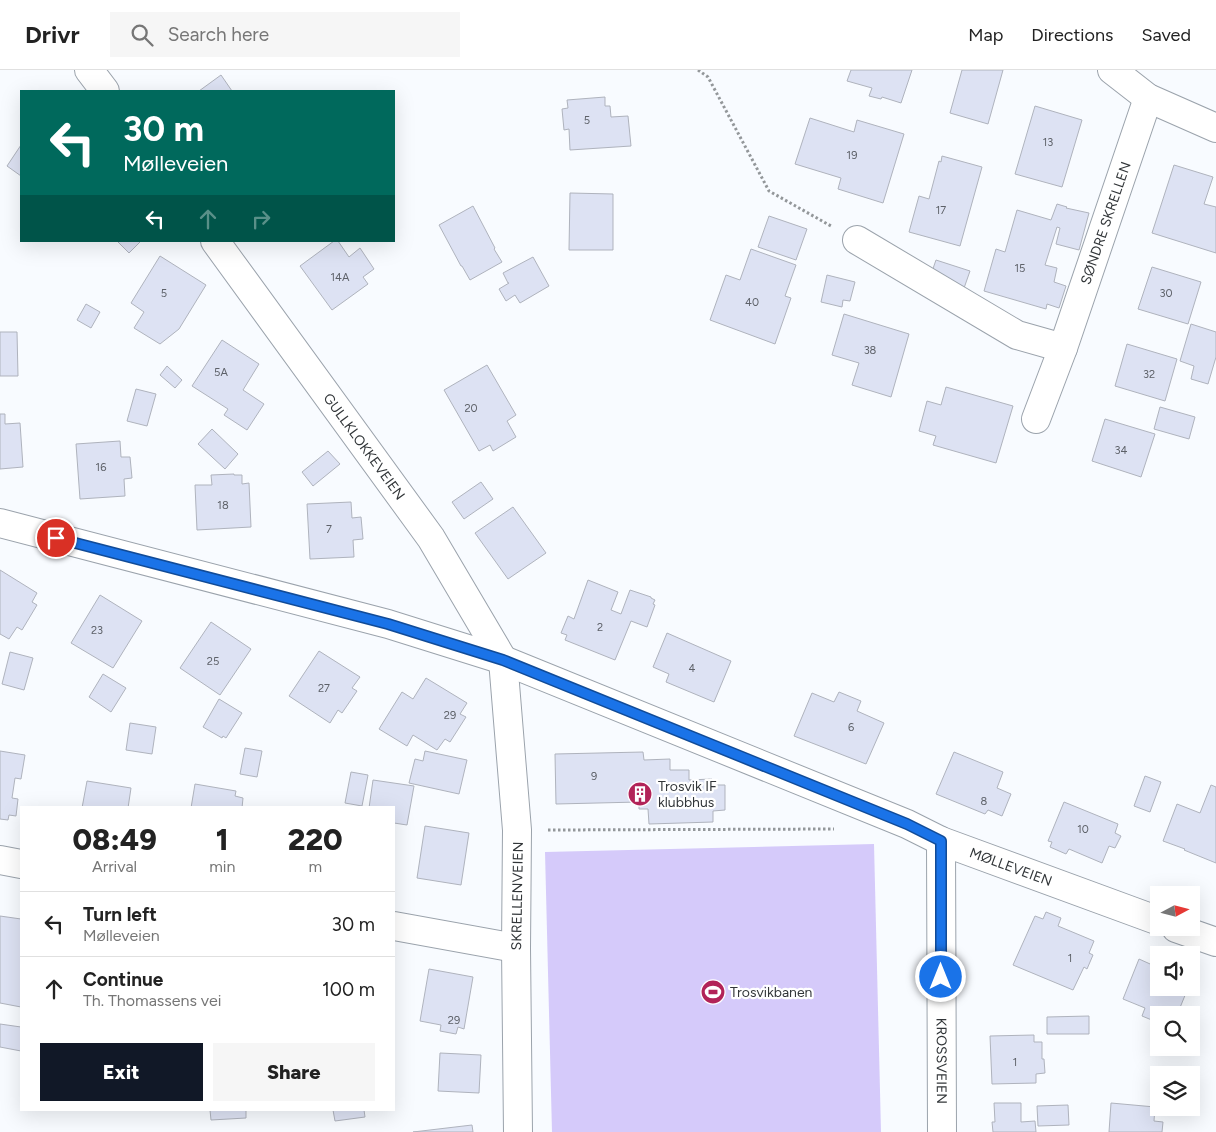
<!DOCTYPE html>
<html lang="en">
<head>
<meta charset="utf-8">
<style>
  :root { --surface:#fff; --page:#f6f6f6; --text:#222; --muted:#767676; --line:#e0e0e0; --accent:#111827 }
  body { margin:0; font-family:Figtree,sans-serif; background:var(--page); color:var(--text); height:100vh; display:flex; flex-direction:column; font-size:19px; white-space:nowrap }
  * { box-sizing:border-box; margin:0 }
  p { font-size:16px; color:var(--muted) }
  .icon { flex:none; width:28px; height:28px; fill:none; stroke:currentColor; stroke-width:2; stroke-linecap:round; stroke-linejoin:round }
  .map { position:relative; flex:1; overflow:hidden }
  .panel { position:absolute; left:20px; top:736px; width:375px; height:305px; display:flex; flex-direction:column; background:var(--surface); border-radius:0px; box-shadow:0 5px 20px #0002 }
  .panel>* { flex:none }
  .guide { position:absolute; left:20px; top:20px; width:375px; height:152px; border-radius:0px; box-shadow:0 5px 20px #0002; background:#00695c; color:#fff; overflow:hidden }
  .needle { width:32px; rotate:83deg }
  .buttons { position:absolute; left:1150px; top:816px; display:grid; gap:10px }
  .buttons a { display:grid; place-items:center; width:50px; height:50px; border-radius:0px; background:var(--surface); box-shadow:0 5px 20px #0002; font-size:25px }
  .pin { position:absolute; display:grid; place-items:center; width:42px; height:42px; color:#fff; margin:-21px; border:2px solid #fff; border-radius:50%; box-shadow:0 1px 5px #0007 }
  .me { position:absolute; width:55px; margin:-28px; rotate:0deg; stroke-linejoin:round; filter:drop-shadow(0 0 4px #0008) }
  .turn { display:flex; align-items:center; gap:18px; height:105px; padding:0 20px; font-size:22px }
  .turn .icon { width:65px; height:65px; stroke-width:2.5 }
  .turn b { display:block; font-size:35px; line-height:42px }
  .lanes { display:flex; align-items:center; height:48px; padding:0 20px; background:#0003; justify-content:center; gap:25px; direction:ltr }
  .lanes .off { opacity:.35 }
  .eta { display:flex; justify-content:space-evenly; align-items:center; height:85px; text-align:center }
  .eta b { font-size:30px; font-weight:800; line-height:35px }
  .primary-button { display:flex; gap:10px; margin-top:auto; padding:10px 20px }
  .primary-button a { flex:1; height:58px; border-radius:0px; background:var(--accent); color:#fff; font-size:20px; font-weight:800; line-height:58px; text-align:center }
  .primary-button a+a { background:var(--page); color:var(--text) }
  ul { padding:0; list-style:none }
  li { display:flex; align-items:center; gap:15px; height:65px; padding:0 20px; border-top:1px solid var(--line) }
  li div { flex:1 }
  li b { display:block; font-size:19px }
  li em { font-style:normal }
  header { display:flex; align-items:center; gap:30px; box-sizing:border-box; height:70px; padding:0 25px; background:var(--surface); border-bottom:1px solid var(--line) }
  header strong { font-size:24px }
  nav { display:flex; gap:28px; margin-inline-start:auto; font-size:18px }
  .search { width:350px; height:45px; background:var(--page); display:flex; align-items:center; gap:12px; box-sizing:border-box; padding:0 18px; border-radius:0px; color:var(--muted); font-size:19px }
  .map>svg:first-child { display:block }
  .green { fill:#d5cafa }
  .building { fill:#dde2f3; stroke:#afb3bd }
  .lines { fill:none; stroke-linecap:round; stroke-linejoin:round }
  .minor-casing { stroke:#9ba3ac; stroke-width:30 }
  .path { stroke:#93979a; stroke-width:3; stroke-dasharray:2.5 2.5; stroke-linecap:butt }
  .minor { stroke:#fff; stroke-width:28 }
  .route-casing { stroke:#114b97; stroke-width:12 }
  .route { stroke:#1a73e8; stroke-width:9 }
  .labels { text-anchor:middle; stroke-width:4.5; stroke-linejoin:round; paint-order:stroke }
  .number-label { font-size:11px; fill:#5d6168 }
  .street-label { font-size:14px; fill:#323639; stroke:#fff }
  .poi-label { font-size:14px; fill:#323639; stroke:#fff; text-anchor:start }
</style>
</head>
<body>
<header>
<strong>Drivr</strong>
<div class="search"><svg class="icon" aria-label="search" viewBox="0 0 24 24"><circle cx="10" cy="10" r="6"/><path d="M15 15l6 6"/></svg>Search here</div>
<nav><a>Map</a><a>Directions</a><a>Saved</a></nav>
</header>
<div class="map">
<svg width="1216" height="1062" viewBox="0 0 1216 1062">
  <rect width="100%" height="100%" fill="#f8fbff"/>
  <path class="green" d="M 874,774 L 881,1062 L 552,1062 L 545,782 Z"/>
  <g class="building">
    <path d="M 851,0 L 912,0 L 901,33 L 882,27 L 881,29 L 869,26 L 872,18 L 847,11 Z"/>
    <path d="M 962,0 L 1003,0 L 988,54 L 950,43 Z"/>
    <path d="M 221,5 L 232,21 L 199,21 Z"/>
    <path d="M 605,27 L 605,36 L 610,36 L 611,47 L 628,46 L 631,76 L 570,80 L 569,59 L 564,60 L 562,39 L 568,38 L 567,30 Z"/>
    <path d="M 1035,36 L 1082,50 L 1062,117 L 1015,104 Z"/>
    <path d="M 810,48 L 854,62 L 857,50 L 904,64 L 883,133 L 838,119 L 841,108 L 795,94 Z"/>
    <path d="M 21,75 L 21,106 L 7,96 Z"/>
    <path d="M 942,86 L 982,97 L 960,176 L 909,162 L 919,126 L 929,129 L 939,91 L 941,92 Z"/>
    <path d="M 1174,95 L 1213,107 L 1204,134 L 1216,137 L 1216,183 L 1152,163 Z"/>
    <path d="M 570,123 L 613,124 L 613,180 L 569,180 Z"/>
    <path d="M 1057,134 L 1067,137 L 1066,138 L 1089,143 L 1079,180 L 1056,174 L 1060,158 L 1057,157 L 1045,195 L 1057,198 L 1054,212 L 1066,216 L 1059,238 L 1047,234 L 1046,239 L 984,221 L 996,179 L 1005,182 L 1017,140 L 1051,150 Z"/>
    <path d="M 473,136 L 495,178 L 494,179 L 502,192 L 470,210 L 462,196 L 461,196 L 439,155 Z"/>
    <path d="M 769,146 L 807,159 L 796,190 L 758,177 Z"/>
    <path d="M 117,171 L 141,171 L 129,183 Z"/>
    <path d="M 334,171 L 338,171 L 349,187 L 360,178 L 374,199 L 363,207 L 368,214 L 332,240 L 300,196 Z"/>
    <path d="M 751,179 L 796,195 L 785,226 L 791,228 L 775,274 L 710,250 L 726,205 L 740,210 Z"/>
    <path d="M 160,186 L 206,215 L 179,259 L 160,274 L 134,258 L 144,242 L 131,233 Z"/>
    <path d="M 533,187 L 549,216 L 520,233 L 515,225 L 506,231 L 499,219 L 509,213 L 508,213 L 503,203 Z"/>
    <path d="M 936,190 L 970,201 L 963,221 L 929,210 Z"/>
    <path d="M 1152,197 L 1201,212 L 1188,254 L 1138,239 Z"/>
    <path d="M 827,205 L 855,212 L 850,231 L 843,230 L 842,237 L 821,232 Z"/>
    <path d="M 86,234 L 100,242 L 91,258 L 77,250 Z"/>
    <path d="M 844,244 L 909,264 L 891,327 L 852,315 L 859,293 L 832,285 Z"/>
    <path d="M 1191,254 L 1216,262 L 1216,287 L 1208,314 L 1191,309 L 1194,296 L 1180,291 Z"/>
    <path d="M 0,262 L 17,262 L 18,306 L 0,306 Z"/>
    <path d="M 222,270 L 259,294 L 243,320 L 264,334 L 247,360 L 224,345 L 228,339 L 192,316 Z"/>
    <path d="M 1127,274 L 1177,289 L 1165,331 L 1115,316 Z"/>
    <path d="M 487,295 L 516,345 L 507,351 L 516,367 L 493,381 L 490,375 L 479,381 L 444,320 Z"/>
    <path d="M 167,296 L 182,310 L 175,318 L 160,305 Z"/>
    <path d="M 946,317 L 1013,336 L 996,393 L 933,375 L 936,366 L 919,361 L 927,331 L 941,335 Z"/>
    <path d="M 136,319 L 156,324 L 147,356 L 127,351 Z"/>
    <path d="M 1160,337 L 1195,347 L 1189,369 L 1154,359 Z"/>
    <path d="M 0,344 L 5,344 L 5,354 L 20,353 L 23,397 L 0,399 Z"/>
    <path d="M 1105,349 L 1155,364 L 1141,407 L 1092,391 Z"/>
    <path d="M 212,359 L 238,384 L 225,399 L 198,374 Z"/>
    <path d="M 120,371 L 121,387 L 130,387 L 132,408 L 124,409 L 125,426 L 80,429 L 76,374 Z"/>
    <path d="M 328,381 L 340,394 L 313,416 L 302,402 Z"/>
    <path d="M 234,404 L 234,405 L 242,405 L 242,414 L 249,413 L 251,457 L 197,460 L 195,415 L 212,415 L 211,405 Z"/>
    <path d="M 481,412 L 493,429 L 464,449 L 452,432 Z"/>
    <path d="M 351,432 L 352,448 L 361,447 L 363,469 L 353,470 L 354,487 L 310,489 L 307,434 Z"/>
    <path d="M 513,437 L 546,483 L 508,509 L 475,463 Z"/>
    <path d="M 0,500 L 37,523 L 32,532 L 37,535 L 22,560 L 17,557 L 9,569 L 0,564 Z"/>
    <path d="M 588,510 L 618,522 L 611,540 L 621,544 L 630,520 L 651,527 L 651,528 L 655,530 L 653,534 L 655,535 L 647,557 L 631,551 L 615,590 L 565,570 L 567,565 L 561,563 L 568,546 L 574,549 Z"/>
    <path d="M 100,525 L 142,551 L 113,598 L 71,573 Z"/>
    <path d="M 211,552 L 251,579 L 220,625 L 180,598 Z"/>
    <path d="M 667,563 L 731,591 L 714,632 L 666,612 L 669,604 L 653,597 Z"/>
    <path d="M 319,581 L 360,607 L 352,618 L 357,621 L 342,643 L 338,640 L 330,653 L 289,626 Z"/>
    <path d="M 10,582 L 33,588 L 24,620 L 2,614 Z"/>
    <path d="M 103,604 L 126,618 L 111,642 L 89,627 Z"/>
    <path d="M 426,608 L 467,633 L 460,644 L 466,647 L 450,672 L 445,669 L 437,680 L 413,665 L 407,676 L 379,659 L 402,622 L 413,629 Z"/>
    <path d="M 839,622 L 861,631 L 857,641 L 884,653 L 866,694 L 794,666 L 812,623 L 834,632 Z"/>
    <path d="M 219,629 L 242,643 L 226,668 L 223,666 L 222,668 L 203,657 Z"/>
    <path d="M 130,653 L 156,657 L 152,684 L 126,680 Z"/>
    <path d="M 245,678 L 262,681 L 257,707 L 240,704 Z"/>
    <path d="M 0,681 L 25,685 L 21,709 L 15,708 L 12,728 L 18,729 L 16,746 L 9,745 L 8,750 L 0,749 Z"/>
    <path d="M 425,681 L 467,690 L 459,724 L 409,713 L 415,689 L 423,691 Z"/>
    <path d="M 643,682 L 644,690 L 670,689 L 670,700 L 689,700 L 689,710 L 712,709 L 712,715 L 725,715 L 725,740 L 713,741 L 713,752 L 649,754 L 648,739 L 639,739 L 639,732 L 556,734 L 555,684 Z"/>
    <path d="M 954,682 L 1003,702 L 997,718 L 1011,724 L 1002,746 L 988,740 L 985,744 L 936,724 Z"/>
    <path d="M 351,702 L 368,705 L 362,736 L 345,733 Z"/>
    <path d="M 1145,706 L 1161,712 L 1150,742 L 1134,736 Z"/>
    <path d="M 373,710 L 414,716 L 407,755 L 394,753 L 394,738 L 369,738 Z"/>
    <path d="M 87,711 L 131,718 L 128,738 L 82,738 Z"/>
    <path d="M 195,714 L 236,721 L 235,726 L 243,728 L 242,738 L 191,738 Z"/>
    <path d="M 1211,715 L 1216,717 L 1216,793 L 1184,780 L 1185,779 L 1163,771 L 1177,734 L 1200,743 Z"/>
    <path d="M 1064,732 L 1118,754 L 1115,763 L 1121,766 L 1115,778 L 1109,776 L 1102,793 L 1069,779 L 1066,784 L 1050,777 L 1052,772 L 1048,771 Z"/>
    <path d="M 425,756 L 469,763 L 461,815 L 417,808 Z"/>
    <path d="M 1046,842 L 1061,848 L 1058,856 L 1094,871 L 1089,883 L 1093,885 L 1087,899 L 1084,897 L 1073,920 L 1013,895 L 1035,846 L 1043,849 Z"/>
    <path d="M 0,846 L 21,849 L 21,937 L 0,933 Z"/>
    <path d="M 1139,889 L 1159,898 L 1159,918 L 1188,918 L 1177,945 L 1159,945 L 1159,953 L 1142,946 L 1145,938 L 1123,929 Z"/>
    <path d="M 429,899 L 473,907 L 464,959 L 458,957 L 456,964 L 440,961 L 441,955 L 420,951 Z"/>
    <path d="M 1089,946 L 1089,964 L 1047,964 L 1047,947 Z"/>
    <path d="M 0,954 L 21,957 L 21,981 L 0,977 Z"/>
    <path d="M 1034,965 L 1034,972 L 1042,972 L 1042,989 L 1044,989 L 1045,1003 L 1036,1004 L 1036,1013 L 992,1014 L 990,966 Z"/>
    <path d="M 440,983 L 481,985 L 479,1023 L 438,1021 Z"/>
    <path d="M 994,1033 L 1021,1033 L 1021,1052 L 1035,1051 L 1036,1062 L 993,1062 L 992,1052 L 995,1052 Z"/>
    <path d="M 1111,1033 L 1155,1037 L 1154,1051 L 1163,1052 L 1162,1062 L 1109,1062 Z"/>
    <path d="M 1068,1035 L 1069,1055 L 1038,1056 L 1037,1036 Z"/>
    <path d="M 210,1040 L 246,1040 L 246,1048 L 211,1050 Z"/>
    <path d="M 333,1040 L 364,1040 L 365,1047 L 335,1051 Z"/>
    <path d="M 472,1055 L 473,1062 L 413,1062 Z"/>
  </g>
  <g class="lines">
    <defs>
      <g id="minor">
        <path d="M 89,0 L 105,21"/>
        <path d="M 1112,0 L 1148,28 L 1216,58"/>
        <path d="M 857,170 L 1017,265 L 1063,278"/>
        <path id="s1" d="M 215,171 L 431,468 L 503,590 L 517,760 L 516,878 L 518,1062"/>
        <path id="s2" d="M 1036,349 L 1063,278 L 1148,28"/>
        <path id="s3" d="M 0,453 L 388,554 L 503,590 L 907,754 L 941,771 L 1159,851"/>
        <path id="s4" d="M 941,771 L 942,1062"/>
        <path d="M 0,790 L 21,794"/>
        <path d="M 394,856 L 516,878"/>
        <path d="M 1176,858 L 1216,872"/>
      </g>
    </defs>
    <use href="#minor" class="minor-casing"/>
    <g class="path">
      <path d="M 698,0 L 708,7 L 769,121 L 831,156"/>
      <path d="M 548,760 L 834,759"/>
    </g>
    <use href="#minor" class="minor"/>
  </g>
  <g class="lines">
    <defs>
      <path id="route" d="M 56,468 L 388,554 L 503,590 L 907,754 L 941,771 L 941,907"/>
    </defs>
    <use href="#route" class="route-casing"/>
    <use href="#route" class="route"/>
  </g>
  <defs>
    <symbol id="building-disc" viewBox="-11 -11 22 22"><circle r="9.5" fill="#b22358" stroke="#fff"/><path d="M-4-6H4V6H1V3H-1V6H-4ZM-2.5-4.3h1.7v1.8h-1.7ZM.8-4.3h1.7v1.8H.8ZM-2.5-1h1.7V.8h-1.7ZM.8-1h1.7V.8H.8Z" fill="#fff"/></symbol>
    <symbol id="stadium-disc" viewBox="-11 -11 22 22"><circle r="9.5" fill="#b22358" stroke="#fff"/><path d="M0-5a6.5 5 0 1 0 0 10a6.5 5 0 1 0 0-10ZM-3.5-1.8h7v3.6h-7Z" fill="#fff"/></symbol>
  </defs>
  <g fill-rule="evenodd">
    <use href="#building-disc" x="626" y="710" width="28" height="28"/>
    <use href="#stadium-disc" x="699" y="908" width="28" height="28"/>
  </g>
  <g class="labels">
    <g class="number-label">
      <text x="587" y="54">5</text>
      <text x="1048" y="76">13</text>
      <text x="852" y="89">19</text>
      <text x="941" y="144">17</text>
      <text x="1020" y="202">15</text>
      <text x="340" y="211">14A</text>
      <text x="164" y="227">5</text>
      <text x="1166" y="227">30</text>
      <text x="752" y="236">40</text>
      <text x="870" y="284">38</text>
      <text x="221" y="306">5A</text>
      <text x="1149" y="308">32</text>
      <text x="471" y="342">20</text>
      <text x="1121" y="384">34</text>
      <text x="101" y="401">16</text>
      <text x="223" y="439">18</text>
      <text x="329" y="463">7</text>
      <text x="600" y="561">2</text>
      <text x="97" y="564">23</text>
      <text x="213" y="595">25</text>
      <text x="692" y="602">4</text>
      <text x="324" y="622">27</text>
      <text x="450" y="649">29</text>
      <text x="851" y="661">6</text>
      <text x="594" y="710">9</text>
      <text x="984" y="735">8</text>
      <text x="1083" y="763">10</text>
      <text x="1070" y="892">1</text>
      <text x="454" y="954">29</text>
      <text x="1015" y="996">1</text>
    </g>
    <g class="street-label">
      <text dy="5" stroke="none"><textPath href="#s2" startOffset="208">SØNDRE SKRELLEN</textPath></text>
      <text dy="5" stroke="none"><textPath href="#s1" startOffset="254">GULLKLOKKEVEIEN</textPath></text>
      <text dy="5" stroke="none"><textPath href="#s3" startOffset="1070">MØLLEVEIEN</textPath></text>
      <text transform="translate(517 826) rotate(-89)" y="5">SKRELLENVEIEN</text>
      <text dy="5" stroke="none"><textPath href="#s4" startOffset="220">KROSSVEIEN</textPath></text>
    </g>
    <g class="poi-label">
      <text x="658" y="721">Trosvik IF<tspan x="658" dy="16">klubbhus</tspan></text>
      <text x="730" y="927">Trosvikbanen</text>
    </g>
  </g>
</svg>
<div class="buttons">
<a><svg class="needle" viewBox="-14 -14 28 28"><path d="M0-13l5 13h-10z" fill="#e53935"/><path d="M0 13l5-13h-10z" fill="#767676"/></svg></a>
<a><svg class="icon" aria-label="sound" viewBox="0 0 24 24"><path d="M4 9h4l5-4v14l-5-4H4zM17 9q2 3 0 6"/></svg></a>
<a><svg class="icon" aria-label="search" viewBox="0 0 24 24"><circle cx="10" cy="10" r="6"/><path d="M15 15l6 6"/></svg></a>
<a><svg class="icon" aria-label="layers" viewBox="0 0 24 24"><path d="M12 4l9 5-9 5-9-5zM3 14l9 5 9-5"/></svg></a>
</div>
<div class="pin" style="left:56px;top:468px;background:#d93025"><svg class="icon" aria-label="arrive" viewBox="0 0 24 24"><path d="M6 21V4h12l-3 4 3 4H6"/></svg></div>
<svg class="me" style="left:941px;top:907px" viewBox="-20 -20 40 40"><circle r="17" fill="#1a73e8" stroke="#fff" stroke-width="3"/><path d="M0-11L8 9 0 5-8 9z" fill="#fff"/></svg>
<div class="guide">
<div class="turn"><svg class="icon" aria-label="left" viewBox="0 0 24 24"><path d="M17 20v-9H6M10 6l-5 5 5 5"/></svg><div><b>30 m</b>Mølleveien</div></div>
<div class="lanes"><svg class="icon" aria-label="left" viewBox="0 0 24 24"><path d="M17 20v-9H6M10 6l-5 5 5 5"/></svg><svg class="icon off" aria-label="ahead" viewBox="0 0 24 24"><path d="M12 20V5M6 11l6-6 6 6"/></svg><svg class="icon off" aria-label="right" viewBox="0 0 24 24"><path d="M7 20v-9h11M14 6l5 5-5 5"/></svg></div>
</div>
<section class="panel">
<div class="eta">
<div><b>08:49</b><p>Arrival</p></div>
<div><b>1</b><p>min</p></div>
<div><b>220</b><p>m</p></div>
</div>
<ul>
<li><svg class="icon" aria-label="left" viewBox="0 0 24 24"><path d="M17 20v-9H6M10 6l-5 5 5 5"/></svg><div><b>Turn left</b><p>Mølleveien</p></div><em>30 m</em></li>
<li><svg class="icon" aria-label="ahead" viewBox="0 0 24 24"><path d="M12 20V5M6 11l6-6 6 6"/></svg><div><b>Continue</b><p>Th. Thomassens vei</p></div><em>100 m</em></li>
</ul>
<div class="primary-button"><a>Exit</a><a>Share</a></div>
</section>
</div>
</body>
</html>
